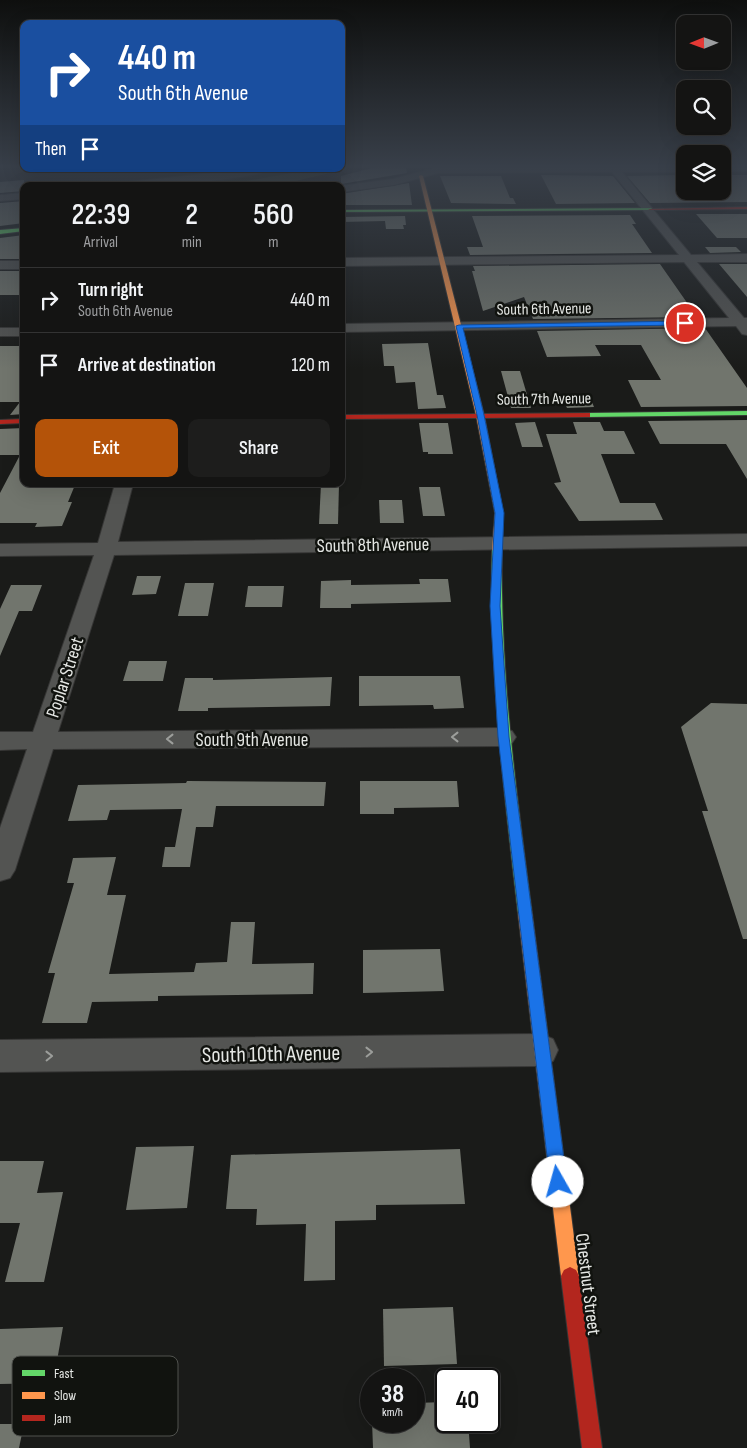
<!DOCTYPE html>
<html lang="en">
<head>
<meta charset="utf-8">
<style>
  :root { --surface:#141413; --page:#1d1d1c; --text:#f1f3f6; --muted:#9d9ea0; --line:#333; --accent:#b45309 }
  body { margin:0; font-family:"Sofia Sans Condensed",sans-serif; background:var(--page); color:var(--text); height:100vh; display:flex; flex-direction:column; font-size:19px; white-space:nowrap }
  * { box-sizing:border-box; margin:0 }
  p { font-size:16px; color:var(--muted) }
  .icon { flex:none; width:28px; height:28px; fill:none; stroke:currentColor; stroke-width:2; stroke-linecap:round; stroke-linejoin:round }
  .map { position:relative; flex:1; overflow:hidden }
  .drawer { position:absolute; left:20px; top:182px; width:325px; height:305px; display:flex; flex-direction:column; background:var(--surface); border-radius:10px; box-shadow:0 5px 20px #0002,0 0 0 1px var(--line) }
  .drawer>* { flex:none }
  .guide { position:absolute; left:20px; top:20px; width:325px; height:152px; border-radius:10px; box-shadow:0 5px 20px #0002,0 0 0 1px var(--line); background:#1a4fa0; color:#fff; overflow:hidden }
  .needle { width:32px; rotate:269deg }
  .tools { position:absolute; left:676px; top:15px; display:grid; gap:10px }
  .tools a { display:grid; place-items:center; width:55px; height:55px; border-radius:10px; background:var(--surface); box-shadow:0 5px 20px #0002,0 0 0 1px var(--line); font-size:25px }
  .speed { position:absolute; left:360px; top:1368px; display:flex; gap:10px; font-size:25px; font-weight:700; text-align:center }
  .speed>* { display:grid; place-content:center; width:65px; height:65px; border-radius:50%; background:var(--surface); box-shadow:0 5px 20px #0002,0 0 0 1px var(--line); line-height:1 }
  .speed small { font-size:12px; font-weight:400 }
  .speed .limit { border:2px solid #111; border-radius:8px; background:#fff; color:#111 }
  .pin { position:absolute; display:grid; place-items:center; width:42px; height:42px; color:#fff; margin:-21px; border:2px solid #fff; border-radius:50%; box-shadow:0 1px 5px #0007 }
  .me { position:absolute; width:55px; margin:-28px; rotate:353deg; stroke-linejoin:round; filter:drop-shadow(0 0 4px #0008) }
  .turn { display:flex; align-items:center; gap:18px; height:105px; padding:0 15px; font-size:22px }
  .turn .icon { width:65px; height:65px; stroke-width:2.5 }
  .turn b { display:block; font-size:35px; line-height:42px }
  .then { display:flex; align-items:center; height:48px; padding:0 15px; background:#0003; gap:10px; font-size:19px }
  .eta { display:flex; justify-content:space-evenly; align-items:center; height:85px; text-align:center }
  .eta b { font-size:30px; font-weight:600; line-height:35px }
  .primary-button { display:flex; gap:10px; margin-top:auto; padding:10px 15px }
  .primary-button a { flex:1; height:58px; border-radius:10px; background:var(--accent); color:#fff; font-size:20px; font-weight:600; line-height:58px; text-align:center }
  .primary-button a+a { background:var(--page); color:var(--text) }
  ul { padding:0; list-style:none }
  li { display:flex; align-items:center; gap:15px; height:65px; padding:0 15px; border-top:1px solid var(--line) }
  li div { flex:1 }
  li b { display:block; font-size:19px }
  li em { font-style:normal }
  .map>svg:first-child { display:block }
  .green { fill:#202912 }
  .water { fill:#435031 }
  .building { fill:#71756d }
  .lines { fill:none; stroke-linecap:round; stroke-linejoin:round }
  .street-casing { stroke:#363635; stroke-width:2 }
  .fast-casing { stroke:#363635; stroke-width:2 }
  .slow-casing { stroke:#363635; stroke-width:2 }
  .jam-casing { stroke:#363635; stroke-width:2 }
  .street { fill:#535452; fill-rule:evenodd }
  .fast { fill:#63d668; fill-rule:evenodd }
  .slow { fill:#ff974d; fill-rule:evenodd }
  .jam { fill:#b3261e; fill-rule:evenodd }
  .oneway { stroke:#9c9e9b }
  .route { fill:#1a73e8; stroke:#114b97 }
  .labels { text-anchor:middle; stroke-width:5; stroke-linejoin:round; paint-order:stroke }
  .far-street-label { font-size:16px; fill:#e5e7e4; stroke:#11130f }
  .street-label { font-size:19px; fill:#e5e7e4; stroke:#11130f }
  .near-street-label { font-size:22px; fill:#e5e7e4; stroke:#11130f }
  .key { fill:#11130f; stroke:#51534f; stroke-width:1 }
  .key-label { font-size:14px; fill:#e5e7e4 }
</style>
</head>
<body>
<div class="map">
<svg width="747" height="1448" viewBox="0 0 747 1448">
  <rect width="100%" height="100%" fill="#1a1b19"/>
  <path class="green" d="M 280,169 L 319,169 L 227,186 L 134,186 Z"/>
  <path class="water" d="M 341,167 L 347,167 L 347,169 L 274,186 L 218,186 L 314,169 L 341,169 Z"/>
  <g class="building">
    <path d="M 376,167 L 406,167 L 407,173 L 341,184 L 341,176 Z"/>
    <path d="M 541,175 L 613,176 L 635,203 L 556,204 Z"/>
    <path d="M 685,175 L 685,191 L 722,191 L 722,175 L 747,175 L 747,202 L 650,203 L 627,176 Z"/>
    <path d="M 440,176 L 501,176 L 510,198 L 513,198 L 516,204 L 451,203 Z"/>
    <path d="M 24,180 L 24,191 L 0,193 L 0,182 Z"/>
    <path d="M 409,183 L 412,205 L 341,205 L 341,194 Z"/>
    <path d="M 24,201 L 24,223 L 0,226 L 0,203 Z"/>
    <path d="M 696,214 L 747,214 L 747,238 L 717,238 Z"/>
    <path d="M 630,215 L 636,224 L 632,224 L 652,253 L 470,255 L 467,247 L 483,247 L 472,216 Z"/>
    <path d="M 405,216 L 406,225 L 403,225 L 404,229 L 386,229 L 385,221 L 341,222 L 341,217 Z"/>
    <path d="M 24,235 L 24,259 L 0,259 L 0,238 Z"/>
    <path d="M 705,247 L 736,247 L 741,252 L 710,253 Z"/>
    <path d="M 660,264 L 697,317 L 533,319 L 524,297 L 483,311 L 472,271 L 475,271 L 473,266 Z"/>
    <path d="M 719,264 L 747,264 L 747,297 Z"/>
    <rect x="0" y="271" width="24" height="24"/>
    <path d="M 705,328 L 747,388 L 747,406 L 641,407 L 628,380 L 661,380 L 641,345 L 595,345 L 601,356 L 547,357 L 537,331 Z"/>
    <path d="M 428,343 L 437,395 L 443,395 L 446,408 L 418,409 L 415,382 L 396,383 L 394,366 L 384,366 L 382,344 Z"/>
    <path d="M 0,346 L 24,346 L 24,414 L 10,415 L 20,402 L 0,402 Z"/>
    <path d="M 501,371 L 520,371 L 531,408 L 511,408 Z"/>
    <path d="M 589,395 L 594,407 L 567,408 L 562,396 Z"/>
    <path d="M 747,420 L 747,479 L 726,444 L 660,444 L 648,421 Z"/>
    <path d="M 535,422 L 543,447 L 522,447 L 515,423 Z"/>
    <path d="M 573,422 L 600,422 L 604,431 L 624,431 L 635,454 L 601,454 L 620,503 L 655,503 L 663,520 L 579,521 L 554,483 L 561,482 L 546,434 L 577,434 Z"/>
    <path d="M 419,423 L 448,423 L 453,454 L 428,454 L 428,452 L 423,452 Z"/>
    <path d="M 24,428 L 24,485 L 75,485 L 68,502 L 72,502 L 62,526 L 35,527 L 37,523 L 0,523 L 0,493 L 20,455 L 0,455 L 0,429 Z"/>
    <path d="M 321,484 L 339,484 L 338,524 L 319,524 Z"/>
    <path d="M 419,487 L 440,487 L 445,516 L 423,516 Z"/>
    <path d="M 379,500 L 402,500 L 404,523 L 380,523 Z"/>
    <path d="M 137,576 L 161,576 L 156,594 L 132,595 Z"/>
    <path d="M 419,579 L 448,579 L 451,602 L 351,604 L 351,608 L 320,608 L 321,581 L 351,580 L 351,585 L 420,584 Z"/>
    <path d="M 185,583 L 214,583 L 208,616 L 178,616 Z"/>
    <path d="M 11,585 L 42,585 L 32,611 L 19,611 L 0,656 L 0,609 Z"/>
    <path d="M 248,586 L 284,586 L 282,607 L 245,607 Z"/>
    <path d="M 129,661 L 167,661 L 163,681 L 123,681 Z"/>
    <path d="M 359,676 L 460,676 L 464,708 L 434,709 L 433,705 L 359,706 Z"/>
    <path d="M 332,677 L 330,706 L 208,708 L 208,711 L 178,711 L 185,678 L 213,678 L 213,680 Z"/>
    <path d="M 711,703 L 747,704 L 747,939 L 743,939 L 702,811 L 708,811 L 681,727 Z"/>
    <path d="M 187,781 L 326,782 L 324,806 L 216,806 L 213,827 L 196,827 L 190,867 L 162,867 L 165,847 L 175,847 L 182,809 L 110,810 L 107,820 L 68,821 L 78,785 L 186,783 Z"/>
    <path d="M 360,781 L 457,781 L 459,807 L 394,808 L 394,814 L 360,814 Z"/>
    <path d="M 116,857 L 107,895 L 126,895 L 109,974 L 194,972 L 196,963 L 227,962 L 231,922 L 255,922 L 252,964 L 314,963 L 313,994 L 158,996 L 158,1001 L 92,1002 L 87,1023 L 42,1023 L 55,973 L 48,973 L 74,883 L 67,883 L 73,858 Z"/>
    <path d="M 440,949 L 444,991 L 363,993 L 363,950 Z"/>
    <path d="M 194,1146 L 187,1208 L 126,1210 L 136,1147 Z"/>
    <path d="M 460,1149 L 465,1204 L 376,1205 L 376,1220 L 335,1221 L 335,1280 L 304,1281 L 306,1224 L 256,1225 L 257,1209 L 226,1209 L 231,1155 Z"/>
    <path d="M 0,1161 L 44,1161 L 37,1193 L 63,1192 L 44,1282 L 5,1282 L 20,1223 L 0,1223 Z"/>
    <path d="M 453,1307 L 457,1364 L 384,1366 L 383,1309 Z"/>
    <path d="M 63,1327 L 53,1383 L 0,1384 L 0,1329 Z"/>
    <path d="M 446,1402 L 446,1421 L 468,1421 L 470,1448 L 373,1448 L 372,1421 L 414,1421 L 414,1403 Z"/>
    <path d="M 0,1424 L 24,1424 L 19,1448 L 0,1448 Z"/>
  </g>
  <g class="lines">
    <defs>
      <g id="street">
        <path d="M 439,167 L 685,167 L 685,172 L 622,172 L 691,255 L 747,254 L 747,262 L 697,262 L 744,318 L 747,318 L 747,335 L 742,334 L 736,326 L 341,332 L 341,324 L 729,318 L 684,262 L 341,266 L 341,258 L 679,255 L 612,172 L 438,173 L 394,185 L 341,192 L 340,186 L 393,179 Z"/>
        <rect x="722" y="167" width="25" height="4"/>
        <path d="M 251,169 L 269,169 C 255,181 137,187 114,186 L 119,183 Z"/>
        <path d="M 24,193 L 24,199 L 0,201 L 0,195 Z"/>
        <rect x="0" y="261" width="24" height="8"/>
        <rect x="0" y="328" width="24" height="8"/>
        <path d="M 115,484 L 133,484 L 118,542 L 747,534 L 747,546 L 114,555 L 58,732 L 503,728 L 512,731 L 516,737 L 512,743 L 503,746 L 53,749 L 15,870 L 10,878 L 0,881 L 0,828 L 27,749 L 0,750 L 0,732 L 33,732 L 94,555 L 0,556 L 0,544 L 98,543 Z"/>
        <path d="M 541,1034 L 553,1039 L 558,1050 L 553,1061 L 541,1066 L 0,1072 L 0,1040 Z"/>
      </g>
      <g id="fast">
        <path d="M 652,208 L 650,210 L 341,212 L 341,210 Z"/>
        <path d="M 24,228 L 24,231 L 0,234 L 0,230 Z"/>
        <path d="M 747,411 L 747,415 L 587,417 L 583,415 L 587,413 Z"/>
        <path d="M 497,547 L 502,550 C 500,672 516,792 532,913 L 530,917 L 525,919 L 520,917 L 518,913 C 504,792 489,672 492,550 Z"/>
      </g>
      <g id="slow">
        <path d="M 421,175 L 423,176 L 484,415 L 503,513 L 502,550 L 497,553 L 492,550 L 495,513 L 476,415 L 419,176 Z"/>
        <path d="M 525,907 L 530,909 L 532,913 L 579,1276 L 576,1282 L 570,1285 L 564,1282 L 561,1276 L 518,913 L 520,909 Z"/>
      </g>
      <g id="jam">
        <path d="M 747,207 L 747,209 L 650,210 L 648,209 Z"/>
        <path d="M 590,413 L 590,417 L 587,417 L 341,419 L 341,415 Z"/>
        <path d="M 24,419 L 24,423 L 0,424 L 0,420 Z"/>
        <path d="M 570,1267 L 576,1270 L 579,1276 L 602,1448 L 582,1448 L 561,1276 L 564,1270 Z"/>
      </g>
    </defs>
    <use href="#street" class="street-casing"/>
    <use href="#fast" class="fast-casing"/>
    <use href="#slow" class="slow-casing"/>
    <use href="#jam" class="jam-casing"/>
    <use href="#street" class="street"/>
    <use href="#fast" class="fast"/>
    <use href="#slow" class="slow"/>
    <use href="#jam" class="jam"/>
  </g>
  <defs><path id="oneway-chevron" d="M-2-3.5L2.5 0L-2 3.5" fill="none" stroke-width="1.6" stroke-linecap="round" stroke-linejoin="round" transform="scale(1.25)"/></defs>
  <g class="oneway">
    <use href="#oneway-chevron" transform="translate(455 737) rotate(180)"/>
    <use href="#oneway-chevron" transform="translate(170 739) rotate(180)"/>
    <use href="#oneway-chevron" transform="translate(369 1052) rotate(-1)"/>
    <use href="#oneway-chevron" transform="translate(49 1056) rotate(-1)"/>
  </g>
  <linearGradient id="sky" x2="0" y2="1"><stop stop-color="#0e0f0e"/><stop offset="0.45" stop-color="#383f49"/><stop offset="1" stop-color="#383f49" stop-opacity="0"/></linearGradient>
  <rect width="747" height="369" fill="url(#sky)"/>
  <path class="route" d="M 685,321 L 687,325 L 463,328 L 484,415 L 504,513 L 500,606 L 509,737 L 567,1182 L 564,1189 L 558,1191 L 552,1189 L 550,1182 L 498,737 L 490,606 L 495,513 L 477,415 L 456,326 L 459,325 Z"/>
  <g class="labels">
    <g class="far-street-label">
      <text transform="translate(544 308) rotate(-1)" y="6">South 6th Avenue</text>
      <text transform="translate(544 398) rotate(-1)" y="6">South 7th Avenue</text>
    </g>
    <g class="street-label">
      <text transform="translate(373 544) rotate(-1)" y="7">South 8th Avenue</text>
      <text transform="translate(64 677) rotate(-72)" y="7">Poplar Street</text>
      <text x="252" y="746">South 9th Avenue</text>
      <text transform="translate(589 1284) rotate(83)" y="7">Chestnut Street</text>
    </g>
    <g class="near-street-label">
      <text transform="translate(271 1053) rotate(-1)" y="8">South 10th Avenue</text>
    </g>
  </g>
  <rect x="12" y="1356" width="166" height="80" rx="8" class="key"/>
  <rect x="22" y="1370" width="23" height="6" fill="#63d668"/>
  <rect x="22" y="1392" width="23" height="7" fill="#ff974d"/>
  <rect x="22" y="1415" width="23" height="6" fill="#b3261e"/>
  <g class="key-label">
    <text x="54" y="1378">Fast</text>
    <text x="54" y="1400">Slow</text>
    <text x="54" y="1423">Jam</text>
  </g>
</svg>
<div class="tools">
<a><svg class="needle" viewBox="-14 -14 28 28"><path d="M0-13l5 13h-10z" fill="#e53935"/><path d="M0 13l5-13h-10z" fill="#9d9ea0"/></svg></a>
<a><svg class="icon" aria-label="search" viewBox="0 0 24 24"><circle cx="10" cy="10" r="6"/><path d="M15 15l6 6"/></svg></a>
<a><svg class="icon" aria-label="layers" viewBox="0 0 24 24"><path d="M12 4l9 5-9 5-9-5zM3 14l9 5 9-5"/></svg></a>
</div>
<div class="speed"><div>38<small>km/h</small></div><div class="limit">40</div></div>
<div class="pin" style="left:685px;top:323px;background:#d93025"><svg class="icon" aria-label="arrive" viewBox="0 0 24 24"><path d="M6 21V4h12l-3 4 3 4H6"/></svg></div>
<svg class="me" style="left:558px;top:1182px" viewBox="-20 -20 40 40"><circle r="19" fill="#fff"/><path d="M0-13L10 11 0 6-10 11z" fill="#1a73e8"/></svg>
<div class="guide">
<div class="turn"><svg class="icon" aria-label="right" viewBox="0 0 24 24"><path d="M7 20v-9h11M14 6l5 5-5 5"/></svg><div><b>440 m</b>South 6th Avenue</div></div>
<div class="then">Then<svg class="icon" aria-label="arrive" viewBox="0 0 24 24"><path d="M6 21V4h12l-3 4 3 4H6"/></svg></div>
</div>
<section class="drawer">
<div class="eta">
<div><b>22:39</b><p>Arrival</p></div>
<div><b>2</b><p>min</p></div>
<div><b>560</b><p>m</p></div>
</div>
<ul>
<li><svg class="icon" aria-label="right" viewBox="0 0 24 24"><path d="M7 20v-9h11M14 6l5 5-5 5"/></svg><div><b>Turn right</b><p>South 6th Avenue</p></div><em>440 m</em></li>
<li><svg class="icon" aria-label="arrive" viewBox="0 0 24 24"><path d="M6 21V4h12l-3 4 3 4H6"/></svg><div><b>Arrive at destination</b></div><em>120 m</em></li>
</ul>
<div class="primary-button"><a>Exit</a><a>Share</a></div>
</section>
</div>
</body>
</html>
